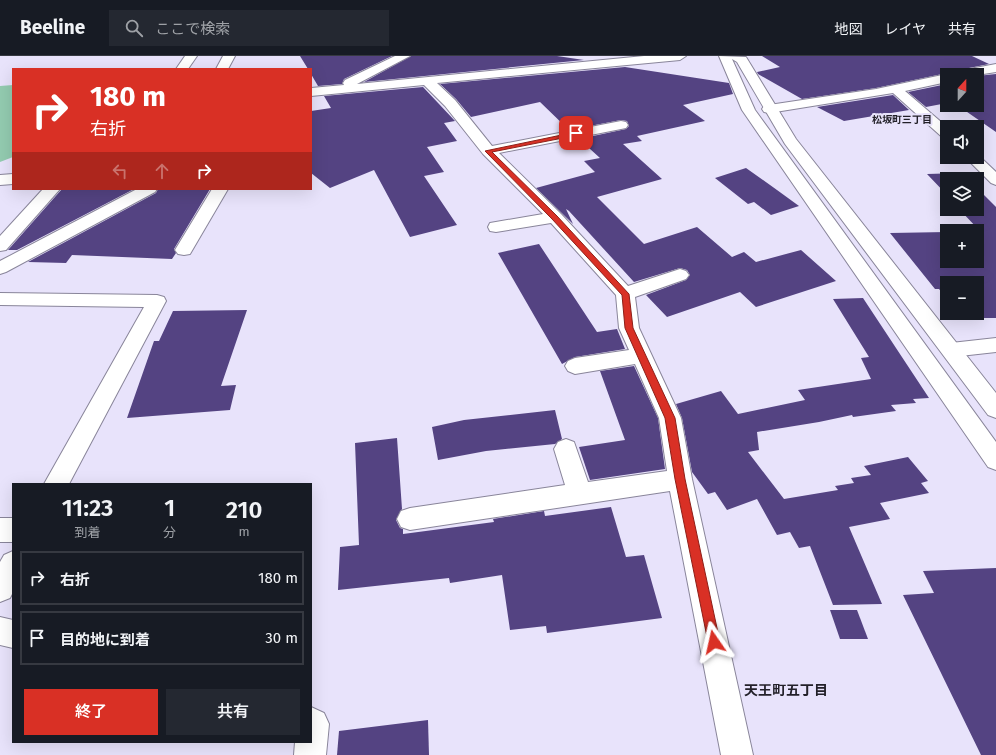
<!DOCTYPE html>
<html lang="ja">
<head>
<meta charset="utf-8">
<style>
  :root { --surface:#171b24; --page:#242831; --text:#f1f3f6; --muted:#9ea1a6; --line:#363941; --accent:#d93025 }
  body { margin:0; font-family:"Fira Sans","Noto Sans JP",sans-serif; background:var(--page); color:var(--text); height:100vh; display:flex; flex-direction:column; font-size:15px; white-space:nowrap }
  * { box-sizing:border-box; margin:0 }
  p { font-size:13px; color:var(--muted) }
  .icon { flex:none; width:22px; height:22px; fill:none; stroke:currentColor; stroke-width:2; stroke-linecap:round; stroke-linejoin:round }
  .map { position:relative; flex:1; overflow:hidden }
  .details { position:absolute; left:12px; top:427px; width:300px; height:260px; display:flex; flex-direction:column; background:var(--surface); border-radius:0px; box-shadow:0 4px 16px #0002 }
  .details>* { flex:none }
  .guide { position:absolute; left:12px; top:12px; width:300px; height:122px; border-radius:0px; box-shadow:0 4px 16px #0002; background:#d93025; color:#fff; overflow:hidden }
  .needle { width:26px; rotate:21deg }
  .buttons { position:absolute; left:940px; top:12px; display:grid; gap:8px }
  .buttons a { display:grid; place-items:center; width:44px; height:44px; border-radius:0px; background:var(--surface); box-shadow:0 4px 16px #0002; font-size:20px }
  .pin { position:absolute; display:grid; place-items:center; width:34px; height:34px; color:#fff; margin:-17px; border-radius:8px; box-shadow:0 2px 6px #0006 }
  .me { position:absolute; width:44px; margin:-22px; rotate:349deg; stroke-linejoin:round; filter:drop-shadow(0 0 3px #0008) }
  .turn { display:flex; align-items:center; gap:14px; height:84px; padding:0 12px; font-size:18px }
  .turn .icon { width:52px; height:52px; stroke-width:2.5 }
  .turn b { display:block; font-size:28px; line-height:34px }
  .lanes { display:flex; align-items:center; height:38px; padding:0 12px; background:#0003; justify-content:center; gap:20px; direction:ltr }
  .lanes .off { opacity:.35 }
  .eta { display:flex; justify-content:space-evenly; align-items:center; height:68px; text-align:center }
  .eta b { font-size:24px; font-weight:600; line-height:28px }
  .action { display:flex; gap:8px; margin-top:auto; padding:8px 12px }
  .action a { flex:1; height:46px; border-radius:0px; background:var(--accent); color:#fff; font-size:16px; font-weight:600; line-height:46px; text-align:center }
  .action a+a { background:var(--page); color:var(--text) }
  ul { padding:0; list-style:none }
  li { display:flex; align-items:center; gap:12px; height:54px; margin:0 8px 6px; padding:0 4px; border:2px solid var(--line); border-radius:0px }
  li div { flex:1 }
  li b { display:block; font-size:15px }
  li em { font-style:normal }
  header { display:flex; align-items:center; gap:24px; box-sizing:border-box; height:56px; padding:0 20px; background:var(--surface); border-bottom:1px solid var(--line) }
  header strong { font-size:19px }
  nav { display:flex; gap:22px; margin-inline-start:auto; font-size:14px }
  .search { width:280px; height:36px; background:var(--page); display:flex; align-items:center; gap:10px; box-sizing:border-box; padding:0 14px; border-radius:0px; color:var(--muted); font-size:15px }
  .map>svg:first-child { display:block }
  .green { fill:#93cbb0 }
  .building { fill:#544382 }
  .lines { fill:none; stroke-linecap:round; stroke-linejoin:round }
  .minor-casing { stroke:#89859a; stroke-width:2 }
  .tertiary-casing { stroke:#89859a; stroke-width:2 }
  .minor { fill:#fff; fill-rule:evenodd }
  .tertiary { fill:#fff; fill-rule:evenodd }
  .route { fill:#d93025; stroke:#8d1f18 }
  .labels { text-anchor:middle; stroke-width:4; stroke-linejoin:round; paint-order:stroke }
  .far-neighbourhood-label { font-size:10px; font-weight:bold; fill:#232129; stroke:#e8e3fb }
  .near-neighbourhood-label { font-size:14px; font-weight:bold; fill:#232129; stroke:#e8e3fb }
</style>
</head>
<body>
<header>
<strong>Beeline</strong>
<div class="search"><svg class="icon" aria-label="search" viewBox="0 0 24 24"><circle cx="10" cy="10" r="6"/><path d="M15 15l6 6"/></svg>ここで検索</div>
<nav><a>地図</a><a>レイヤ</a><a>共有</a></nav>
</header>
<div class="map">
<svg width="996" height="699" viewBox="0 0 996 699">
  <rect width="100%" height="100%" fill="#e8e3fb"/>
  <path class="green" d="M 13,29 L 13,101 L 0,106 L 0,30 Z"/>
  <g class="building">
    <path d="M 300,0 L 392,0 L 344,23 L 342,28 L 318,30 L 311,18 L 311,13 L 308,13 Z"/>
    <path d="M 411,0 L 557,0 L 584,4 L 364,26 Z"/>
    <path d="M 762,0 L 972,0 L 989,8 L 959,14 L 952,19 L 947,17 L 876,32 L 802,43 L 758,18 L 757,16 L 780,11 Z"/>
    <path d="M 625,11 L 729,27 L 733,38 L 683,49 L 705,65 L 637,80 L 642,85 L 623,88 L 662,123 L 597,141 L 644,188 L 697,171 L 732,201 L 744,196 L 756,206 L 801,194 L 836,225 L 756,251 L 740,236 L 667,261 L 646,239 L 686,224 L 690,219 L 687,214 L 680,212 L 634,226 L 569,155 L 566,153 L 573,168 L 536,132 L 595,116 L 584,105 L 600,102 L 579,83 L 626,73 L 629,70 L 627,65 L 621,64 L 569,74 L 540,46 L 471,61 L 456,43 L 440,28 Z"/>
    <path d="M 996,18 L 996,76 L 957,49 L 977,49 L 977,20 Z"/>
    <path d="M 947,28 L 947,47 L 926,51 L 908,36 Z"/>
    <path d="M 423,31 L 455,65 L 444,67 L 457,85 L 427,91 L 444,116 L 424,120 L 457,169 L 410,181 L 374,114 L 330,132 L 311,117 L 311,55 L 331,52 L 324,40 Z"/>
    <path d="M 893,39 L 909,54 L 844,65 L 817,51 Z"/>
    <path d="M 746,112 L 777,134 L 799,150 L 771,159 L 754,146 L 748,148 L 715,122 Z"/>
    <path d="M 962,117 L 968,123 L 947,123 L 947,139 L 927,118 Z"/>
    <path d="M 977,132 L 996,151 L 996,262 L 962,262 L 958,257 L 977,257 L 977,227 L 947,227 L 947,243 L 939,233 L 935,233 L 890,177 L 947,176 L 947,205 L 977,205 L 977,175 L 963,175 L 979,174 L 959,153 L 977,153 Z"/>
    <path d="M 62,133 L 134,133 L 17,194 L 8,194 Z"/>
    <path d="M 158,133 L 210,133 L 174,193 L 176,197 L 172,203 L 72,199 L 66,207 L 28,206 L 156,137 Z"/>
    <path d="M 539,188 L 597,276 L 617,273 L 625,293 L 575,301 L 562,308 L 498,197 Z"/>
    <path d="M 863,242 L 929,342 L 913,343 L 916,347 L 891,349 L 896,355 L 853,361 L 852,359 L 819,366 L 757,376 L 759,394 L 748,396 L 784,443 L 838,434 L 835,430 L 854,427 L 851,422 L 871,419 L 864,410 L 908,401 L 928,425 L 921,427 L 929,437 L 880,447 L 890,463 L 849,471 L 882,548 L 833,549 L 810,490 L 799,492 L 790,476 L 777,479 L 757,443 L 727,454 L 715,436 L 708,438 L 692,416 L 682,362 L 676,348 L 721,335 L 738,358 L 805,344 L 798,334 L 871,323 L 861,302 L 869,301 L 833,243 Z"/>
    <path d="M 247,254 L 221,330 L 236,329 L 230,354 L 127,362 L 154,285 L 159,285 L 173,255 Z"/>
    <path d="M 634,310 L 658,362 L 665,413 L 590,424 L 579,391 L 625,384 L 600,315 Z"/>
    <path d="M 555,354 L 562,383 L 555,388 L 486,395 L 438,404 L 432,371 L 464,364 Z"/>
    <path d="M 397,382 L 402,453 L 396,464 L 400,472 L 403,473 L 403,478 L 494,466 L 493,463 L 544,455 L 545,460 L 611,451 L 626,501 L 644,499 L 662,562 L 547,577 L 546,570 L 510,574 L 502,519 L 450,527 L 449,522 L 338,534 L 340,491 L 359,489 L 355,387 Z"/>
    <path d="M 996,512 L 996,699 L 981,699 L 903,539 L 934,537 L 923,515 Z"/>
    <path d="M 830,554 L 857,554 L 868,583 L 840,583 Z"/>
    <path d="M 428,664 L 429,699 L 337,699 L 339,675 Z"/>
  </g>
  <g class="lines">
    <defs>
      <g id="minor">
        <path d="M 185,0 L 197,0 L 188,13 L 176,13 Z"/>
        <path d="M 223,0 L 235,0 L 228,13 L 216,13 Z"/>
        <path d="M 395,0 L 410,0 L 357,28 L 644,0 L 686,0 L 680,4 L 437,27 L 455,44 L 492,90 L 621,65 L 626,66 L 628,69 L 626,72 L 621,73 L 499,97 L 561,158 L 628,230 L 680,213 L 686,215 L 689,219 L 686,223 L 635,241 L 639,272 L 681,362 L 692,423 L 753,699 L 721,699 L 670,435 L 410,474 L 401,471 L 397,463 L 401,455 L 410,452 L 565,429 L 554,393 L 558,386 L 566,383 L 574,386 L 588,426 L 667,415 L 659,362 L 635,308 L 575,318 L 568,315 L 565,310 L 568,305 L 575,302 L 629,294 L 619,272 L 616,239 L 551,167 L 496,176 L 490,175 L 488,171 L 490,167 L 543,158 L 483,98 L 445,50 L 424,29 L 311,40 L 311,32 L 344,29 L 343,27 L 345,24 Z"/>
        <path d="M 996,8 L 996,16 L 977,19 L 953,19 L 959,15 Z"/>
        <path d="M 947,18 L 950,19 L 947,19 L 947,26 L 905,35 L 947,71 L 947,82 L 942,81 L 893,37 L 769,57 L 764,56 L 762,53 L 764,50 L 769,49 L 876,33 Z"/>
        <path d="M 977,98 L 996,116 L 996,129 L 991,127 L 965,101 L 977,101 Z"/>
        <path d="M 13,118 L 13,128 L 0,129 L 0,119 Z"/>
        <path d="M 43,133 L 60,133 L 6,194 L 0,195 L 0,180 Z"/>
        <path d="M 137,133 L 157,133 L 155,136 L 6,216 L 0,218 L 0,205 Z"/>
        <path d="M 212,133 L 228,133 L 190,198 L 184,199 L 178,198 L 175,194 Z"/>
        <path d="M 0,237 L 157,239 L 164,241 L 166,245 L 69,428 L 44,428 L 144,251 L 0,249 Z"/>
        <path d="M 996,282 L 996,296 L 951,301 L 944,299 L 941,294 L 944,289 L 951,287 Z"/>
        <rect x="0" y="462" width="13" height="24"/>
        <path d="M 13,495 L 13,536 L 10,542 L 0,546 L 0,506 L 4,499 Z"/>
        <path d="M 0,561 L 13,564 L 13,592 L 0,589 Z"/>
        <path d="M 311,651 L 324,657 L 329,668 L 326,699 L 294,699 L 295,686 L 311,686 Z"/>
      </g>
      <path id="tertiary" d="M 719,0 L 746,1 L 796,83 L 996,337 L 996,362 L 988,359 L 785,88 L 737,6 L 732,3 L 755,54 L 996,386 L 996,414 L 988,411 L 742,54 Z"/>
    </defs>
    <use href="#minor" class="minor-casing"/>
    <use href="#tertiary" class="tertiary-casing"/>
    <use href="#minor" class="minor"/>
    <use href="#tertiary" class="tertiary"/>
  </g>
  <path class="route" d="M 576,76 L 578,79 L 492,96 L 557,160 L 629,238 L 633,272 L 675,362 L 685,423 L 720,586 L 718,591 L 714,592 L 710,591 L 708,586 L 675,423 L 665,362 L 625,272 L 622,239 L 552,163 L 485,95 Z"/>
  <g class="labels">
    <g class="far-neighbourhood-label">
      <text x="902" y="67">松坂町三丁目</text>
    </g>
    <g class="near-neighbourhood-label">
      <text x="786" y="639">天王町五丁目</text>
    </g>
  </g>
</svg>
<div class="buttons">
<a><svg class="needle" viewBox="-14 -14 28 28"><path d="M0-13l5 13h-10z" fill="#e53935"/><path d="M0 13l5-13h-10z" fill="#9ea1a6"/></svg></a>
<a><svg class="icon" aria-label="sound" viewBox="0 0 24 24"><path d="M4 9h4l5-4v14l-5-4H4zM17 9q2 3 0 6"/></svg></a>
<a><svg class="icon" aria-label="layers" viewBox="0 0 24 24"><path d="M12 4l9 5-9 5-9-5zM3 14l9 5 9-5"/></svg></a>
<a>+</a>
<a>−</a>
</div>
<div class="pin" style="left:576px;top:77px;background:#d93025"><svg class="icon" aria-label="arrive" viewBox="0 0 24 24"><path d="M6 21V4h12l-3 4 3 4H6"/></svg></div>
<svg class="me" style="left:714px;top:586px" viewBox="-20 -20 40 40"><path d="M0-17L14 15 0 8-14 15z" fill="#d93025" stroke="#fff" stroke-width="4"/></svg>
<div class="guide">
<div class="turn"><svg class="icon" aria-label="right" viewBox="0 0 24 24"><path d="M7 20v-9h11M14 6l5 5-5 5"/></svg><div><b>180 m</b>右折</div></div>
<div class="lanes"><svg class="icon off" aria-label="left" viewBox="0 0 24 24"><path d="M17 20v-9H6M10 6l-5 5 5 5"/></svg><svg class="icon off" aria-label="ahead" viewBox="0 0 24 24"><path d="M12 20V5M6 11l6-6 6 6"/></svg><svg class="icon" aria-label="right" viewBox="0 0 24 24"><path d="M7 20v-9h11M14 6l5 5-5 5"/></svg></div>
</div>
<section class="details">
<div class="eta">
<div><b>11:23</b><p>到着</p></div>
<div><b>1</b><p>分</p></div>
<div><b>210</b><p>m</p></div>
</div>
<ul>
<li><svg class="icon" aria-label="right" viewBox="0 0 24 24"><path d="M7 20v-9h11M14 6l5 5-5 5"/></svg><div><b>右折</b></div><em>180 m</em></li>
<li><svg class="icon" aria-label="arrive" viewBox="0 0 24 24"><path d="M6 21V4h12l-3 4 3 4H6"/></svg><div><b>目的地に到着</b></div><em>30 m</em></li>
</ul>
<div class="action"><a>終了</a><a>共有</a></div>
</section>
</div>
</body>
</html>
